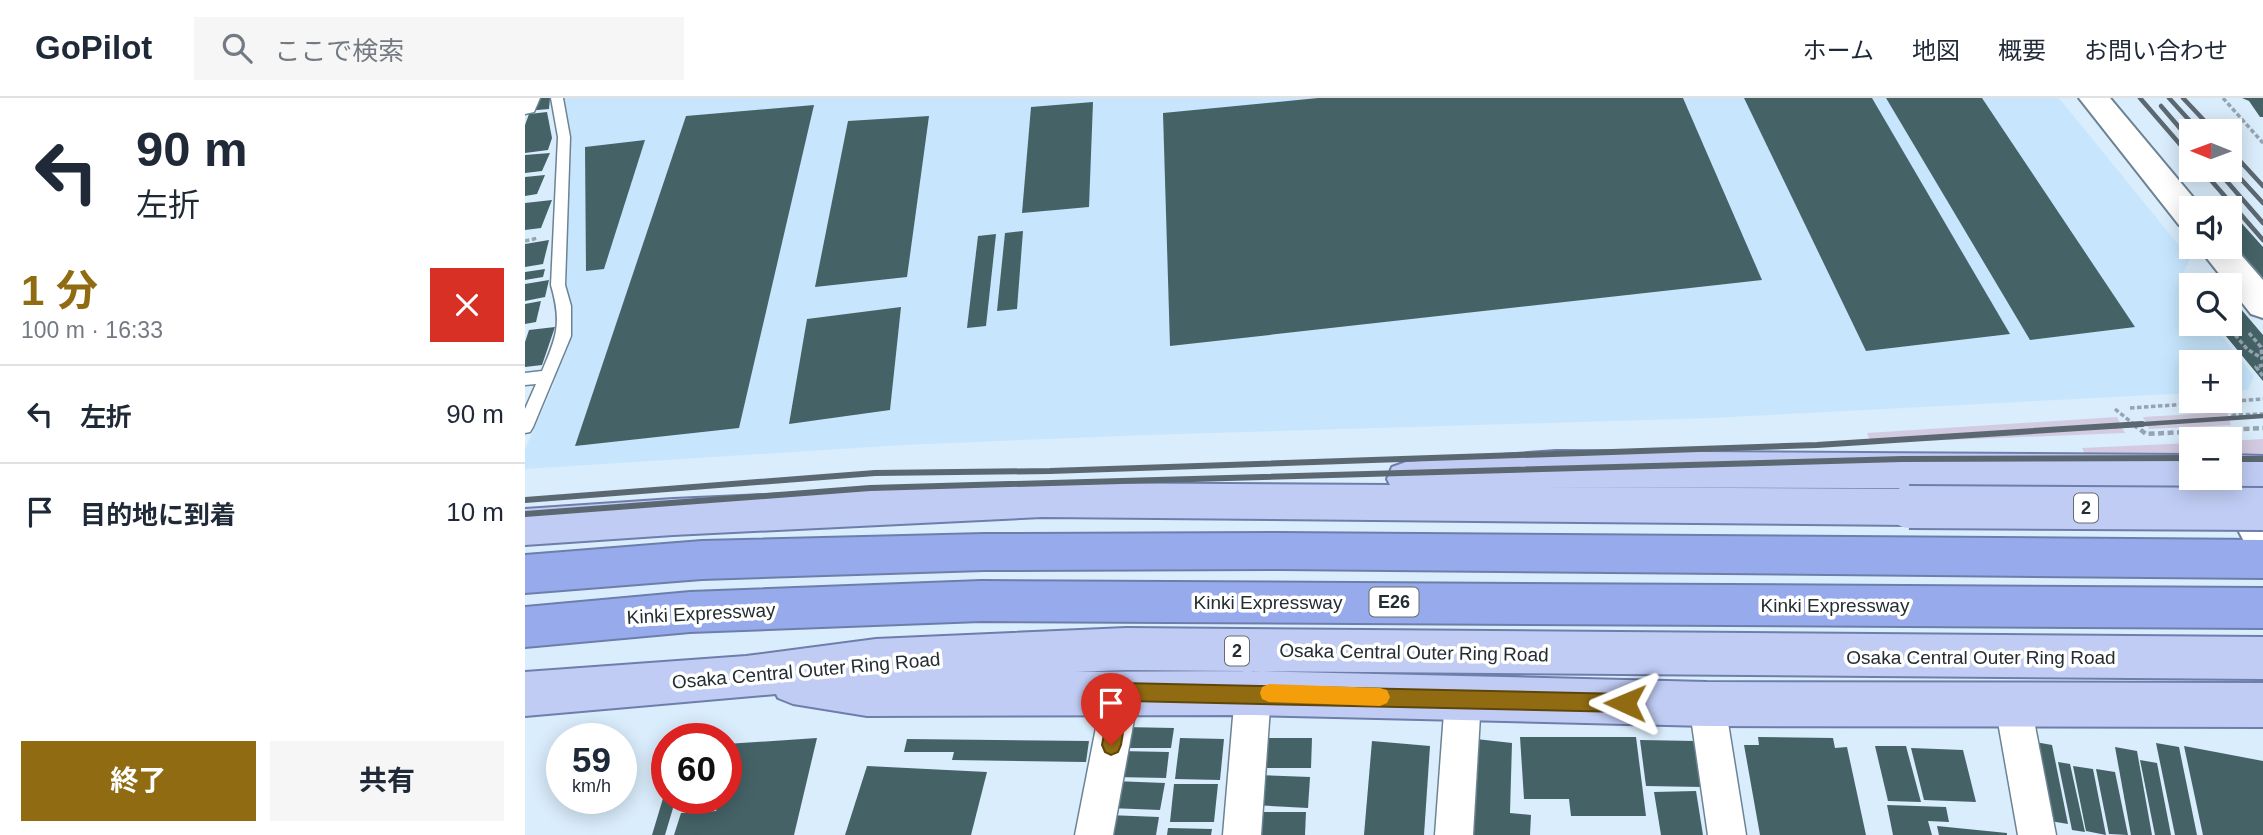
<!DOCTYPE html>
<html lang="ja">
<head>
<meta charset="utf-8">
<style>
  :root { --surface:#fff; --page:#f6f6f7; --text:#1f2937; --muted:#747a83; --line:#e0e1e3; --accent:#906b11 }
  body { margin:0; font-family:Arial,"Noto Sans JP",sans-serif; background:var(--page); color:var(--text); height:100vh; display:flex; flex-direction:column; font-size:26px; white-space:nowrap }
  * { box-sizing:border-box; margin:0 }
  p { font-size:23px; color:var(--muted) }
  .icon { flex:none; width:38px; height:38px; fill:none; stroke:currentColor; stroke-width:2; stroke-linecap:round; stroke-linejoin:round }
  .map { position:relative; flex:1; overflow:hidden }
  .drawer { display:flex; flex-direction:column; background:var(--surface); width:525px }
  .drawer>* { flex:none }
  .hud { background:#fff; color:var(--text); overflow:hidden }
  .needle { width:46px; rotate:271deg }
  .tools { position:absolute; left:1654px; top:21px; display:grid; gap:14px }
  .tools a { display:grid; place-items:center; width:63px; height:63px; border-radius:0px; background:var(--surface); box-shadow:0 4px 18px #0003; font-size:35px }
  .speed { position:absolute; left:21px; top:625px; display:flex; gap:14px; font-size:35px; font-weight:700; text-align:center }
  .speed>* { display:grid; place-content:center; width:91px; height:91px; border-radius:50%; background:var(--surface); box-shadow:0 4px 18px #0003; line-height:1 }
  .speed small { font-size:18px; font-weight:400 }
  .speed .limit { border:10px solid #d22; background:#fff; color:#111 }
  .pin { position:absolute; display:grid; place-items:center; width:60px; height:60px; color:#fff; margin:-72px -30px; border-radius:50% 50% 50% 0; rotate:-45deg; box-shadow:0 0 7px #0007 }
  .pin .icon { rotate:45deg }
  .me { position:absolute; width:77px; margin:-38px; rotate:271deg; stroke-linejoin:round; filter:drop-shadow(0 0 5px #0008) }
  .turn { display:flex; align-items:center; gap:24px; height:147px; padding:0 21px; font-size:32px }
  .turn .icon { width:91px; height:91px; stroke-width:2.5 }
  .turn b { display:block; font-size:49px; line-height:60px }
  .round { display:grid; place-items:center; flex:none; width:74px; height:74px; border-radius:0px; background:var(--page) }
  .overview { display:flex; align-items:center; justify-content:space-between; height:119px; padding:0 21px }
  h1 { font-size:42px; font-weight:700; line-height:52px; color:var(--accent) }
  .action { display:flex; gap:14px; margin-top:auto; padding:14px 21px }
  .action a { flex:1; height:80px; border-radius:0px; background:var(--accent); color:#fff; font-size:28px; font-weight:700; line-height:80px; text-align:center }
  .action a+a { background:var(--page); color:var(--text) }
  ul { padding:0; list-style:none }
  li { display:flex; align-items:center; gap:21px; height:98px; padding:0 21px; border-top:2px solid var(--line) }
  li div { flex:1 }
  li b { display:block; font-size:26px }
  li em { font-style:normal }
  header { display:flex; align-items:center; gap:42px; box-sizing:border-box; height:98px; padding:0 35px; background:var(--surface); border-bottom:2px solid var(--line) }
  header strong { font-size:33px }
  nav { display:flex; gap:38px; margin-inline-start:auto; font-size:24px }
  .search { width:490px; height:63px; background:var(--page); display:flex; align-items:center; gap:18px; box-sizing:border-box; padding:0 24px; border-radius:0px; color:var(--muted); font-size:26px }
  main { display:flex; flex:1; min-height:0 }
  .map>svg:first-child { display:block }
  .built { fill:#c7e6fd }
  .green { fill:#d3cbe1 }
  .building { fill:#456367 }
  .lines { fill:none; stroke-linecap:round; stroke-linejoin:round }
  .service-casing { stroke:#6c8393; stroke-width:3 }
  .minor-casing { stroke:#6c8393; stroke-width:3 }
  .tertiary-casing { stroke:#6c8393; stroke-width:4 }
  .secondary-casing { stroke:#6c8393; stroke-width:4 }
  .primary-casing { stroke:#6e7eab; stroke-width:4 }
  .motorway-casing { stroke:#6e7eab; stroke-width:4 }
  .path-far1 { stroke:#95a4b0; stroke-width:3.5; stroke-dasharray:4.5 2.5; stroke-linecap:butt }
  .path { stroke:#95a4b0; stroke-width:4.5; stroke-dasharray:6 3.5; stroke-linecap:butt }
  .service { fill:#fff; fill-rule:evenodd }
  .minor { fill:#fff; fill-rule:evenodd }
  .tertiary { fill:#fff; fill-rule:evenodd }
  .secondary { fill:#fff; fill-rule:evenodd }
  .primary { fill:#c0ccf4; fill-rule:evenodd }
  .motorway { fill:#96aaec; fill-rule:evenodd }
  .rail-far1 { stroke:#5c6871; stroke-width:4.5 }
  .rail { stroke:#5c6871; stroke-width:6 }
  .primary-bridge-casing { stroke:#6e7eab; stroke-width:46; stroke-linecap:butt }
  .primary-bridge { stroke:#c0ccf4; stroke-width:42 }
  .route { fill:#906b11; stroke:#5e460b; stroke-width:2 }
  .slow { fill:#f59e0b }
  .labels { text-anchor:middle; stroke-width:7; stroke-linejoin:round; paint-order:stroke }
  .shield { fill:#fff; stroke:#656c70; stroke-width:2 }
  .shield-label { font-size:18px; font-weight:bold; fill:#232d33 }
  .street-label { font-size:19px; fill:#232d33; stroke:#fff }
</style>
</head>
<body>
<header>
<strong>GoPilot</strong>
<div class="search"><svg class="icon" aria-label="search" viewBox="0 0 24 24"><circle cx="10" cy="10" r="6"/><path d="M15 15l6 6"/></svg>ここで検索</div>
<nav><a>ホーム</a><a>地図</a><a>概要</a><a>お問い合わせ</a></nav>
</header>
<main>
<section class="drawer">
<div class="hud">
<div class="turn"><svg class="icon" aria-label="left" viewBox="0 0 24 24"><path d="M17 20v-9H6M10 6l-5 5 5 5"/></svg><div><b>90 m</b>左折</div></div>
</div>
<div class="overview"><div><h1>1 分</h1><p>100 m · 16:33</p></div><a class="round" style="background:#d93025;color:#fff"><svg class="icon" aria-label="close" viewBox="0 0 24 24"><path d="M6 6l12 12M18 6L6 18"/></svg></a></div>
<ul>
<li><svg class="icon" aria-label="left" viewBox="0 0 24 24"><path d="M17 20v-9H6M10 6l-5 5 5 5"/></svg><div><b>左折</b></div><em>90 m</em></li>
<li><svg class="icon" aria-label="arrive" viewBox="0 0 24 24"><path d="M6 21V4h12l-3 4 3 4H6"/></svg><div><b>目的地に到着</b></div><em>10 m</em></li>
</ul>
<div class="action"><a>終了</a><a>共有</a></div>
</section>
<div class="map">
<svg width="1738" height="737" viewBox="0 0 1738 737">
  <rect width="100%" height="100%" fill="#daedfc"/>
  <path class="built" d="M 37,0 L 1534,0 L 1665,161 L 1654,184 L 1666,199 L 1666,226 L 1687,226 L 1729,278 L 1723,292 L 1705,293 L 1704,264 L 1666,264 L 1666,295 L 1187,320 L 621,337 L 378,347 L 0,371 L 0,351 L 27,291 L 45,231 L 40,186 L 45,47 Z"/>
  <g class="green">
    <path d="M 1702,314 L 1706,327 L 1624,331 L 1618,319 Z"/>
    <path d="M 1592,319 L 1600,335 L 1346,345 L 1342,335 Z"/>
    <path d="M 1738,341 L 1738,362 L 1705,363 L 1704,343 Z"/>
    <path d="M 1666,345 L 1666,363 L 1564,365 L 1557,350 Z"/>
  </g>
  <g class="building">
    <path d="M 7,0 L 25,0 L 24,11 L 1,13 Z"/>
    <path d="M 793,0 L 1158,0 L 1237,182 L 645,248 L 638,15 Z"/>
    <path d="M 1219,0 L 1347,0 L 1485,236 L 1341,253 Z"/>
    <path d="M 1361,0 L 1457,0 L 1610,229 L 1505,242 Z"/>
    <path d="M 1717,0 L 1738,0 L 1738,19 L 1735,19 L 1724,3 Z"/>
    <path d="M 568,4 L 564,109 L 497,115 L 506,9 Z"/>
    <path d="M 289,7 L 214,330 L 50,348 L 161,18 Z"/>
    <path d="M 22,14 L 27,40 L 23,52 L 0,55 L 0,27 L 4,16 Z"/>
    <path d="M 404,18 L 382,179 L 290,189 L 323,23 Z"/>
    <path d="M 120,42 L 79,171 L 61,173 L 60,49 Z"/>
    <path d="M 25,55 L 17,73 L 0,75 L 0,57 Z"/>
    <path d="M 20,77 L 12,96 L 0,98 L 0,79 Z"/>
    <path d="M 27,102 L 16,130 L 0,132 L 0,105 Z"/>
    <path d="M 1704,111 L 1738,149 L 1738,182 L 1704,142 Z"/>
    <path d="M 498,133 L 492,211 L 472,213 L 480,135 Z"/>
    <path d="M 471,136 L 461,228 L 442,230 L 453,138 Z"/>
    <path d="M 24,142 L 18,166 L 0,169 L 0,146 Z"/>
    <path d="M 20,171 L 18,179 L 0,182 L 0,174 Z"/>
    <path d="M 24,182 L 20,199 L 0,203 L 0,186 Z"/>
    <path d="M 1704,197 L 1738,237 L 1738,283 L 1691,226 L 1704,226 Z"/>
    <path d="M 16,203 L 11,224 L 0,226 L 0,206 Z"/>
    <path d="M 376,209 L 365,312 L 264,326 L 282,221 Z"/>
    <path d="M 30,229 L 17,267 L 0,269 L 0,244 L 4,232 Z"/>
    <path d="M 599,629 L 649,630 L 646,650 L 595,650 Z"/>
    <path d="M 995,639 L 1111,639 L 1121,718 L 1046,718 L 1044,701 L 999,701 Z"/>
    <path d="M 1233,639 L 1308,640 L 1310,650 L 1322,649 L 1341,737 L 1235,737 L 1219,647 L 1234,647 Z"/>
    <path d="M 292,640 L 269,737 L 149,737 L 156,715 L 191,713 L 195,700 L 201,700 L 201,646 Z"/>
    <path d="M 655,640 L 699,641 L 695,682 L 650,681 Z"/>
    <path d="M 734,640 L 787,640 L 786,670 L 732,670 Z"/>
    <path d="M 382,641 L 564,643 L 561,664 L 427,662 L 429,654 L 379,654 Z"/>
    <path d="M 951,641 L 987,645 L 985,715 L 1006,717 L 1005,737 L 947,737 Z"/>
    <path d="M 1115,642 L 1170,643 L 1177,689 L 1121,688 Z"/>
    <path d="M 847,643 L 905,648 L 899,737 L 839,737 Z"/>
    <path d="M 1510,644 L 1527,647 L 1543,726 L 1525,723 Z"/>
    <path d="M 1631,645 L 1654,649 L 1672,737 L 1650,737 Z"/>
    <path d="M 1350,648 L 1381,648 L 1396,704 L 1363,703 Z"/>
    <path d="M 1659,648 L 1738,663 L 1738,737 L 1678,737 Z"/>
    <path d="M 1590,649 L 1612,653 L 1627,737 L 1606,737 Z"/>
    <path d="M 1386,650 L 1438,652 L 1451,704 L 1399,702 Z"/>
    <path d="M 594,653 L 644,654 L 641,680 L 590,679 Z"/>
    <path d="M 1615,662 L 1632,665 L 1646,737 L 1630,737 Z"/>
    <path d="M 1533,664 L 1545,666 L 1560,734 L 1547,732 Z"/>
    <path d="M 342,668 L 462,674 L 446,737 L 320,737 Z"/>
    <path d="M 1548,668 L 1568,671 L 1581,737 L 1561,733 Z"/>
    <path d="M 1571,671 L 1590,674 L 1603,737 L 1584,736 Z"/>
    <path d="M 731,677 L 785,679 L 783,710 L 728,707 Z"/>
    <path d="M 589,683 L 640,685 L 635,712 L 584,710 Z"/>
    <path d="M 649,686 L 693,686 L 689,724 L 645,724 Z"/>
    <path d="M 1171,693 L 1178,737 L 1136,737 L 1129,694 Z"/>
    <path d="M 139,697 L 142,700 L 151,700 L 140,737 L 127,737 Z"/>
    <path d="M 1362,707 L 1421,709 L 1424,724 L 1403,723 L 1407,737 L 1368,737 Z"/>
    <path d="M 730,714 L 781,714 L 780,737 L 728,737 Z"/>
    <path d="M 583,717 L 634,719 L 631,737 L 580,737 Z"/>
    <path d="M 1412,728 L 1482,735 L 1482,737 L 1414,737 Z"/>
    <path d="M 643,730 L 687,731 L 686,737 L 642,737 Z"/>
  </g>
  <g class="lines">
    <defs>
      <path id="service" d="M 26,0 L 38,0 L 45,39 L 40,187 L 46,208 L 46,238 L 8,329 L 5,334 L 0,335 L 0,311 L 11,286 L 0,287 L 0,275 L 17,273 C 32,238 37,225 26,187 L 33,39 Z"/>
      <g id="minor">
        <path d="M 0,0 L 15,0 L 9,14 L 0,16 Z"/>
        <path d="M 596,576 L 609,582 L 614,594 L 588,737 L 550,737 L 578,594 L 583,582 Z"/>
        <path d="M 728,577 L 741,583 L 746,595 L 736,737 L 698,737 L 710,595 L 715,583 Z"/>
        <path d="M 938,583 L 951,588 L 956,601 L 948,737 L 910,737 L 920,601 L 925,588 Z"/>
        <path d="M 1182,588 L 1195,593 L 1200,606 L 1221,737 L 1183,737 L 1164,606 L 1169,593 Z"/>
        <path d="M 1488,589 L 1501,594 L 1506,607 L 1531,737 L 1493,737 L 1470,607 L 1475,594 Z"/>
      </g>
      <path id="tertiary" d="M 1708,369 L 1722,374 L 1738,402 L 1738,458 L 1724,453 L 1689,386 L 1692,380 L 1704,380 L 1704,370 Z"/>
      <g id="secondary">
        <path d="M 1554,0 L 1585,0 L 1677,110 L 1666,110 L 1666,131 L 1654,127 Z"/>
        <path d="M 1704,143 L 1738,182 L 1738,220 L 1726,216 L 1673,149 L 1704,149 Z"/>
      </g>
      <g id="primary">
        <path d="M 1031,353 L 1666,357 L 1666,380 L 1683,380 L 1680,386 L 1666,391 L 1007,389 L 1384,391 L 1398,397 L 1404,409 L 1398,421 L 1384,427 L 517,419 L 148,437 L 0,447 L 0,411 L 148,401 L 517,385 L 865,387 L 862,381 L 867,369 L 881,364 Z"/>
        <path d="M 1704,357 L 1738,358 L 1738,392 L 1704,391 L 1690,386 L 1687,380 L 1704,380 Z"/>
        <path d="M 601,530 L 1738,539 L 1738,581 L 601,572 L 550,574 L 728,573 L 1182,584 L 1738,585 L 1738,629 L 1182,628 L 728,617 L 342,618 L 268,606 L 253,600 L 251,596 L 0,618 L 0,574 L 221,558 L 351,541 Z"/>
      </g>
      <g id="motorway">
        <path d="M 753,435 L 1738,442 L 1738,480 L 753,471 L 459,472 L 177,481 L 0,495 L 0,457 L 177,443 L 459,436 Z"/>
        <path d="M 456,483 L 1738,490 L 1738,530 L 456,523 L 165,534 L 0,549 L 0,509 L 165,494 Z"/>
      </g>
    </defs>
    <use href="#service" class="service-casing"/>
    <use href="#minor" class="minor-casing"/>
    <use href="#tertiary" class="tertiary-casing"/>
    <use href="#secondary" class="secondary-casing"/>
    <use href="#primary" class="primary-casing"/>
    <use href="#motorway" class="motorway-casing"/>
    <g class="path-far1">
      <path d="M 1698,0 L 1738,45"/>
      <path d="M 0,143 L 13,140"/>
      <path d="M 1670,187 L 1665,181 L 1675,179"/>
      <path d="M 1701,226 L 1722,251 L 1738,261"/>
      <path d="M 1724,235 L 1736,249 L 1737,261"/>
      <path d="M 1738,267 L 1731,269 L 1738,278"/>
      <path d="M 1700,304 L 1708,317 L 1738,316"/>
      <path d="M 1605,310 L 1738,301"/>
      <path d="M 1590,311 L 1611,328"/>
    </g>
    <path class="path" d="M 1608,326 L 1621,336 L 1738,330"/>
    <use href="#service" class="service"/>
    <use href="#minor" class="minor"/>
    <use href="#tertiary" class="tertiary"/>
    <use href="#secondary" class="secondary"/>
    <use href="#primary" class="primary"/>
    <use href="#motorway" class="motorway"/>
    <g class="rail-far1">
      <path d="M 1615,0 L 1666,59"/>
      <path d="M 1644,0 L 1674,33"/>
      <path d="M 1658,0 L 1689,33"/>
      <path d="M 1636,8 L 1666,43"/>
      <path d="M 1704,51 L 1738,88"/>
      <path d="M 1704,68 L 1738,105"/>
      <path d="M 1677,72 L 1738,142"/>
      <path d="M 1692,72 L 1738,125"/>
      <path d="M 1590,328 L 1738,318"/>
    </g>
    <g class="rail">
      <path d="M 1704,361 L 1738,361"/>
      <path d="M 0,402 L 350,375 L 525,373 L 1292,347 L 1617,326"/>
      <path d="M 0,416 L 345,390 L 1377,361 L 1666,360"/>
    </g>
    <defs>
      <path id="primary-bridge" d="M 1384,409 L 1738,411"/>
    </defs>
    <use href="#primary-bridge" class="primary-bridge-casing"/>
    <use href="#primary-bridge" class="primary-bridge"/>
  </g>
  <path class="route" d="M 596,585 L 1100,596 L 1107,598 L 1110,605 L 1107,611 L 1100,614 L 603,603 L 596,647 L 593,654 L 586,657 L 580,654 L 577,647 L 587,594 L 590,587 Z"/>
  <path class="slow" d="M 744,586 L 855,590 L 862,592 L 865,599 L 862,605 L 855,608 L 744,604 L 737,601 L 735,595 L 737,589 Z"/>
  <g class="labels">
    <g class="shield">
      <rect x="1549" y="395.5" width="24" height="29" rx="5"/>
      <rect x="844.5" y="489.5" width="49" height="29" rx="5"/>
      <rect x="700" y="538.5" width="24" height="29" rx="5"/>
    </g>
    <g class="shield-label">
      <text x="1561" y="416">2</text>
      <text x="869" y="510">E26</text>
      <text x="712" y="559">2</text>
    </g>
    <g class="street-label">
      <text x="743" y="511">Kinki Expressway</text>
      <text x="1310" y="514">Kinki Expressway</text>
      <text transform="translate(176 515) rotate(-3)" y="7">Kinki Expressway</text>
      <text transform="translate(889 554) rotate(1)" y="7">Osaka Central Outer Ring Road</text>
      <text x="1456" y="566">Osaka Central Outer Ring Road</text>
      <text transform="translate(281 572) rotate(-5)" y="7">Osaka Central Outer Ring Road</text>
    </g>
  </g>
</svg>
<div class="tools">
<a><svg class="needle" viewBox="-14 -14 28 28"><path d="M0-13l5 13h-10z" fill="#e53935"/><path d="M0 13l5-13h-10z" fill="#747a83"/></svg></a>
<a><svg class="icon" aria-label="sound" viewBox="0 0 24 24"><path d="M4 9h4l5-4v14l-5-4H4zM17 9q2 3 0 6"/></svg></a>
<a><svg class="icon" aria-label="search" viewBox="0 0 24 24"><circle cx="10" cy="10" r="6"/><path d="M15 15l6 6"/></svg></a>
<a>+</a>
<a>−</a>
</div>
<div class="speed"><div>59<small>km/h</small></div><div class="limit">60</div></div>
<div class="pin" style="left:586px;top:647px;background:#d93025"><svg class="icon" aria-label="arrive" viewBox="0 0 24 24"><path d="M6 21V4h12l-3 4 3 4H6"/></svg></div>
<svg class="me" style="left:1100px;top:605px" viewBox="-20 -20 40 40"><path d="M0-17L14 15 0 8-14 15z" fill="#906b11" stroke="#fff" stroke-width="4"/></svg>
</div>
</main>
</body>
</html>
